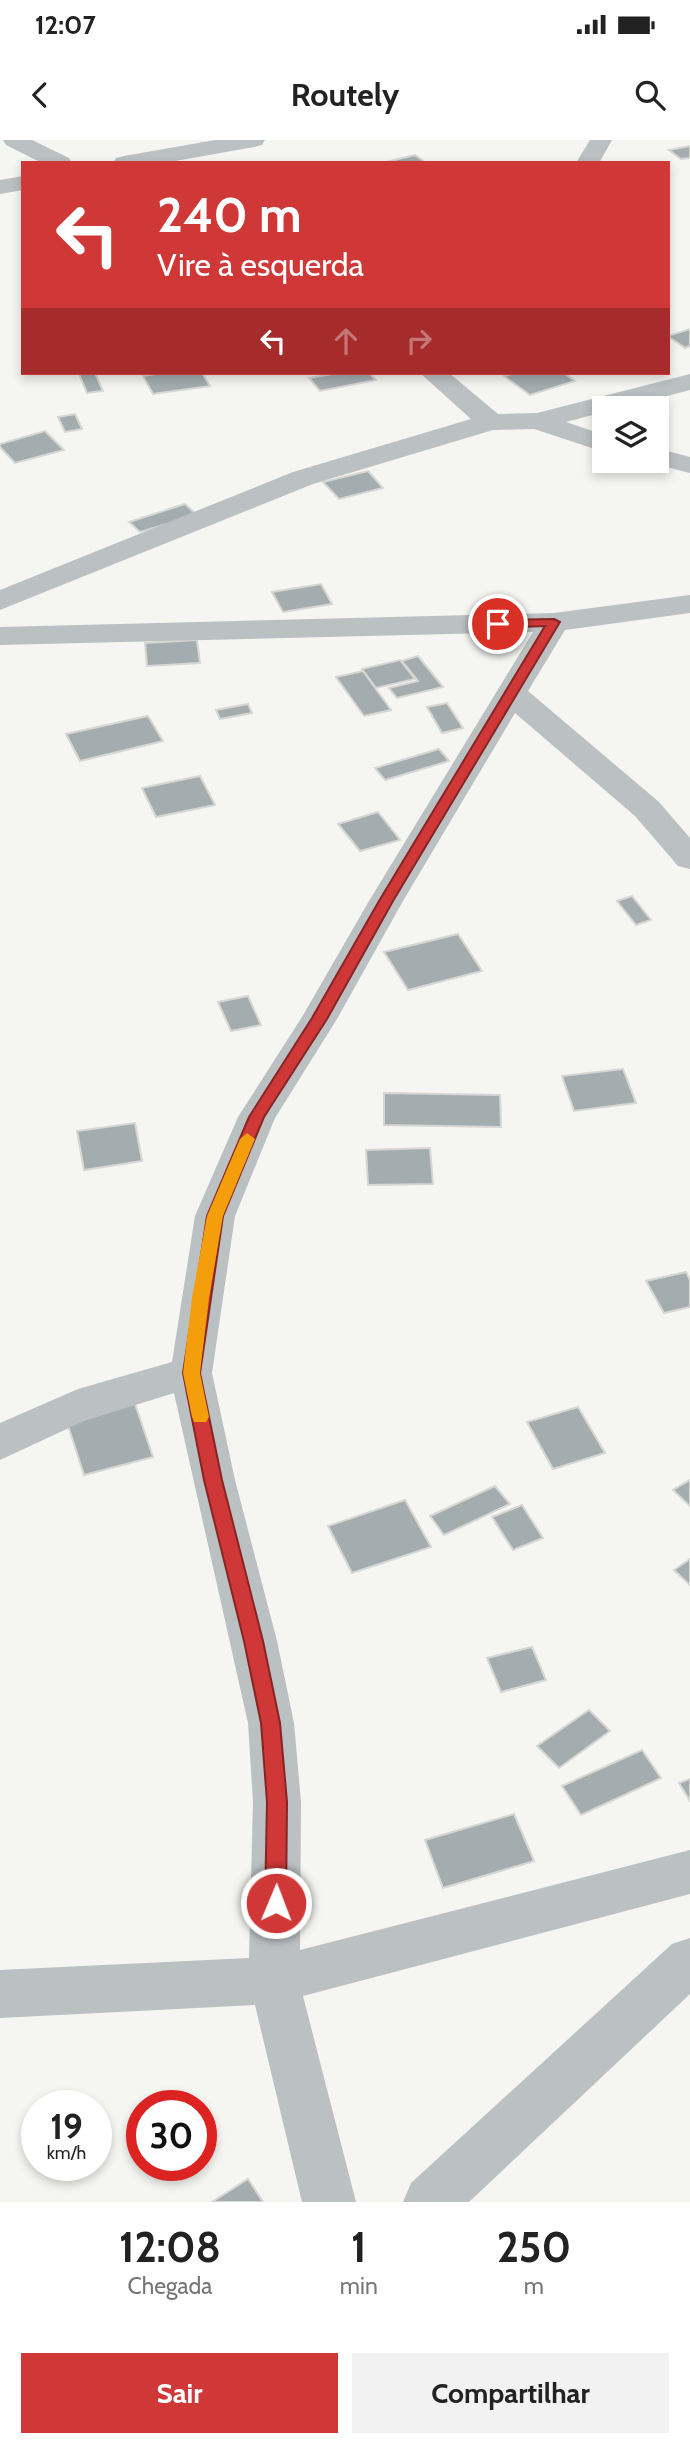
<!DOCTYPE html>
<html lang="pt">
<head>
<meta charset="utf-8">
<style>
  :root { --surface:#fff; --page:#f2f2f2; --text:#222; --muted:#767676; --accent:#d03837 }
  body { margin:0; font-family:Cabin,sans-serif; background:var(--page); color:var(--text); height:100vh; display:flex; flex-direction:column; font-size:26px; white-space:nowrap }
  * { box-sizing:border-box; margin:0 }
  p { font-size:23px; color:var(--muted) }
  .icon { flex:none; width:38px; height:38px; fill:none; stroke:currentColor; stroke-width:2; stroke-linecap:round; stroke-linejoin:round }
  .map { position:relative; height:2062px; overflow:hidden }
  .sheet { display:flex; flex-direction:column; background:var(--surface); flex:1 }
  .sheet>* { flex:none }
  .top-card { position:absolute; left:21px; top:21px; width:649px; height:214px; border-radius:0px; box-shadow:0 4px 10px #0003; background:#d03837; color:#fff; overflow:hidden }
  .tools { position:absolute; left:592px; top:256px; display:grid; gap:14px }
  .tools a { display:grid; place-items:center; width:77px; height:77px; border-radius:0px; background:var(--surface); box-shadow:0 4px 10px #0003; font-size:35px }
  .speed { position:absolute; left:21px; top:1950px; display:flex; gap:14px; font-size:35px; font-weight:700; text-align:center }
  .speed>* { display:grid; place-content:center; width:91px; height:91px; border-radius:50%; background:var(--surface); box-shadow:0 4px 10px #0003; line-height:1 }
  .speed small { font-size:18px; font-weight:400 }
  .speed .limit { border:10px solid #d22; background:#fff; color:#111 }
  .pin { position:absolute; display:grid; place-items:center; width:60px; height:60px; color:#fff; margin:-30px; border:4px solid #fff; border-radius:50%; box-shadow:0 2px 7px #0007 }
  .me { position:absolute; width:77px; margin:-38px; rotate:1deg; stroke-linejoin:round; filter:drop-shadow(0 0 5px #0008) }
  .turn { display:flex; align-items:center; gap:24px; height:147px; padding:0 21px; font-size:32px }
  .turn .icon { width:91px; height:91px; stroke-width:2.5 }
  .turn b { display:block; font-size:49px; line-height:60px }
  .lanes { display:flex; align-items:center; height:66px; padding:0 21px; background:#0003; justify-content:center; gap:35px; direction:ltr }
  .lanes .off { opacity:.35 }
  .eta { display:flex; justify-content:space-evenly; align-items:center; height:119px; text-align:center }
  .eta b { font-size:42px; font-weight:700; line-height:49px }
  .button { display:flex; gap:14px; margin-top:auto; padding:14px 21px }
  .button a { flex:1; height:80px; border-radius:0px; background:var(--accent); color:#fff; font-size:28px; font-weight:700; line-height:80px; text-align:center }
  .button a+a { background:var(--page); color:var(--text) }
  .status { display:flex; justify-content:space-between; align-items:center; height:49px; padding:0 35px; background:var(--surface); direction:ltr }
  .status svg { height:19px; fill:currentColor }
  header { display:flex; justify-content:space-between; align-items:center; height:91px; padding:0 21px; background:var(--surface); font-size:32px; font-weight:700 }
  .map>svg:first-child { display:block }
  .building { fill:#a3adaf; stroke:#d7d6d5; stroke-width:2 }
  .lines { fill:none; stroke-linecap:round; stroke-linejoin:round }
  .minor { fill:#bbc0c2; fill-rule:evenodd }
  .route { fill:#d03837; stroke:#872424; stroke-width:2 }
  .slow { fill:#f59e0b }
</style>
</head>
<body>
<div class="status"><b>12:07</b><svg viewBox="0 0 49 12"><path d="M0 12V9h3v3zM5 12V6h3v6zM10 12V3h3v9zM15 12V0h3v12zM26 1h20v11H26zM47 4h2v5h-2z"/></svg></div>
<header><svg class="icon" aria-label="back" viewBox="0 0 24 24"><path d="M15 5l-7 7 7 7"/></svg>Routely<svg class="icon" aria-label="search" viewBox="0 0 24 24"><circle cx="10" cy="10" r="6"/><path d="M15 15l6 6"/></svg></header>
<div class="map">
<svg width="690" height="2062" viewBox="0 0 690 2062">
  <rect width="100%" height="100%" fill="#f5f5f2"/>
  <g class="building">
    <path d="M 690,6 L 690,18 L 681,19 L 669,10 Z"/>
    <path d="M 415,15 L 426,23 L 382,23 Z"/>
    <path d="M 690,189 L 690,206 L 685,208 L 668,196 Z"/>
    <path d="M 95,233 L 103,251 L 87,253 L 79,234 Z"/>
    <path d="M 162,233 L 202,233 L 210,246 L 153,254 L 143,236 Z"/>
    <path d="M 338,233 L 369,233 L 376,240 L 320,251 L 309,238 Z"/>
    <path d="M 515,233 L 564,233 L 575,241 L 530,255 L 504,236 Z"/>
    <path d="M 75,274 L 82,289 L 65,292 L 58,277 Z"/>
    <path d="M 45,291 L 64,310 L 15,323 L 0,307 L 0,304 Z"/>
    <path d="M 368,331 L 383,348 L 339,359 L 323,342 Z"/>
    <path d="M 185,364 L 197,375 L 140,392 L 129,382 Z"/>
    <path d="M 321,444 L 332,464 L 283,472 L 272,452 Z"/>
    <path d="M 197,500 L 200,523 L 147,526 L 145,503 Z"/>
    <path d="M 418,516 L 443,547 L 397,558 L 389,548 L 418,541 L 402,521 Z"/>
    <path d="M 400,520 L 415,539 L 376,548 L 362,529 Z"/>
    <path d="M 363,531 L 391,570 L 364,576 L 336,537 Z"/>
    <path d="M 447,563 L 463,588 L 442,593 L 427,567 Z"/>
    <path d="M 248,564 L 252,573 L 220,579 L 216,570 Z"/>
    <path d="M 148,576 L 163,601 L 80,621 L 66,594 Z"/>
    <path d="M 439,609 L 449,621 L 385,640 L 375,628 Z"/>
    <path d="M 200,636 L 215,665 L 156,677 L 142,648 Z"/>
    <path d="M 378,672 L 400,700 L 360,711 L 338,684 Z"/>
    <path d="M 632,756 L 651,780 L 636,785 L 617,761 Z"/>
    <path d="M 458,794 L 482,831 L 408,850 L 384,812 Z"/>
    <path d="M 248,856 L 261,885 L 231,891 L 218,862 Z"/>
    <path d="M 623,929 L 636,963 L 574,971 L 562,936 Z"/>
    <path d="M 384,953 L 500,955 L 501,987 L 384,985 Z"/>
    <path d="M 135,983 L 142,1021 L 84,1030 L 77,991 Z"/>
    <path d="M 430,1008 L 433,1044 L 368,1045 L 366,1010 Z"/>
    <path d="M 686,1132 L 690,1140 L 690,1167 L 664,1173 L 646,1141 Z"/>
    <path d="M 134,1261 L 153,1317 L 84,1335 L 66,1279 Z"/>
    <path d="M 578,1267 L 605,1313 L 553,1329 L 527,1282 Z"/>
    <path d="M 690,1340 L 690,1366 L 673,1350 Z"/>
    <path d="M 495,1346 L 510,1364 L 444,1395 L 430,1376 Z"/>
    <path d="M 405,1360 L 431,1407 L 352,1433 L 328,1386 Z"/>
    <path d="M 522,1365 L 543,1398 L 513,1410 L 492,1377 Z"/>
    <path d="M 690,1419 L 690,1445 L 674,1430 Z"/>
    <path d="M 532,1507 L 546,1540 L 501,1552 L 487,1518 Z"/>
    <path d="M 589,1570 L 610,1591 L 559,1628 L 537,1606 Z"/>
    <path d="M 642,1610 L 661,1638 L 581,1675 L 562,1646 Z"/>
    <path d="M 690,1639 L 690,1661 L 679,1643 Z"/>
    <path d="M 514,1674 L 534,1721 L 443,1748 L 425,1700 Z"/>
    <path d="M 248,2039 L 263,2062 L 212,2062 Z"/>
  </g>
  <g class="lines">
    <g class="minor">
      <path d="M 3,0 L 32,0 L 69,18 L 72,23 L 42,23 L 6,5 Z"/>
      <path d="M 215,0 L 265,0 L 262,5 L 254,7 L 164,23 L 113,23 L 116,18 L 124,16 Z"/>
      <path d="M 590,0 L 612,0 L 599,23 L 576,23 Z"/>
      <path d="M 23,36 L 23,50 L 0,54 L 0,40 Z"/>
      <path d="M 420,233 L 449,233 L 498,274 L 537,273 L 690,234 L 690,250 L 621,268 L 604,268 L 604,272 L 566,282 L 604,295 L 604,312 L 534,289 L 493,290 L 313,344 L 0,470 L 0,450 L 293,332 L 471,279 Z"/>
      <path d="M 656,308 L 690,317 L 690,333 L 646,322 L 656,320 Z"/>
      <path d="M 690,455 L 690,473 L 565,490 L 528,551 L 659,662 L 690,698 L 690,729 L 678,726 L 635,676 L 515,573 L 403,761 L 337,879 L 275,978 L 235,1076 L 212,1233 L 235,1340 L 277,1501 L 294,1583 L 301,1662 L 300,1810 L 690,1710 L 690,1754 L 303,1856 L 356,2062 L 302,2062 L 255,1865 L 0,1878 L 0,1830 L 249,1818 L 253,1662 L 248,1583 L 174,1253 L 84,1281 L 0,1320 L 0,1283 L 78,1249 L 172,1222 L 195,1076 L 238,977 L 302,877 L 369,761 L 533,492 L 0,505 L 0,487 L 554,473 Z"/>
      <path d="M 690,1798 L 690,1854 L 469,2062 L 403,2062 L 411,2043 L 672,1804 Z"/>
    </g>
  </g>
  <path class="route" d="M 554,479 L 560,482 L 393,761 L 327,879 L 264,977 L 223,1076 L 200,1233 L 222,1340 L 263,1501 L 280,1583 L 287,1662 L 286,1763 L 283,1770 L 276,1773 L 268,1770 L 265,1763 L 267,1662 L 261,1583 L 244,1501 L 204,1340 L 183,1233 L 207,1076 L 249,977 L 312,878 L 379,761 L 545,486 L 498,488 L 492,484 L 498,480 Z"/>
  <path class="slow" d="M 247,993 L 255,999 L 223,1076 L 209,1158 L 200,1233 L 209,1277 L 206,1282 L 194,1282 L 192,1277 L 183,1233 L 192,1158 L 207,1076 L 240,999 Z"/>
</svg>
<div class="tools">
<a><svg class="icon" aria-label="layers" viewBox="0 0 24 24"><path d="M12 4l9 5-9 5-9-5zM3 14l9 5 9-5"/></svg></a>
</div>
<div class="speed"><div>19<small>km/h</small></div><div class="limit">30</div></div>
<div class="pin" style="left:498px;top:484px;background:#d93025"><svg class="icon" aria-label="arrive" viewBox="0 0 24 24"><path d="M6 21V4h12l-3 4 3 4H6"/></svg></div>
<svg class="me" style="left:276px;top:1763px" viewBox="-20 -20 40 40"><circle r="17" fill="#d03837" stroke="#fff" stroke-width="3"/><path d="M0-11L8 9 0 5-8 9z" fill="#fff"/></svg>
<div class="top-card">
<div class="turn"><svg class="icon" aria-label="left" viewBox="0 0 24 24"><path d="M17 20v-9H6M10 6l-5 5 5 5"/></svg><div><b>240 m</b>Vire à esquerda</div></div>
<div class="lanes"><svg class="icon" aria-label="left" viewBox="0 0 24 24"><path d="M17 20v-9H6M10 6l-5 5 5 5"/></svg><svg class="icon off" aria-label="ahead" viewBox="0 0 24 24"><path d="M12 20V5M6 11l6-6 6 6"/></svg><svg class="icon off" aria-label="right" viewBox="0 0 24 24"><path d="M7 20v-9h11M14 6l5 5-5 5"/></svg></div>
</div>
</div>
<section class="sheet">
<div class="eta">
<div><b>12:08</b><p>Chegada</p></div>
<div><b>1</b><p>min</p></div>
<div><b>250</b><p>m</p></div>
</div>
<div class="button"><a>Sair</a><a>Compartilhar</a></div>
</section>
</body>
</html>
